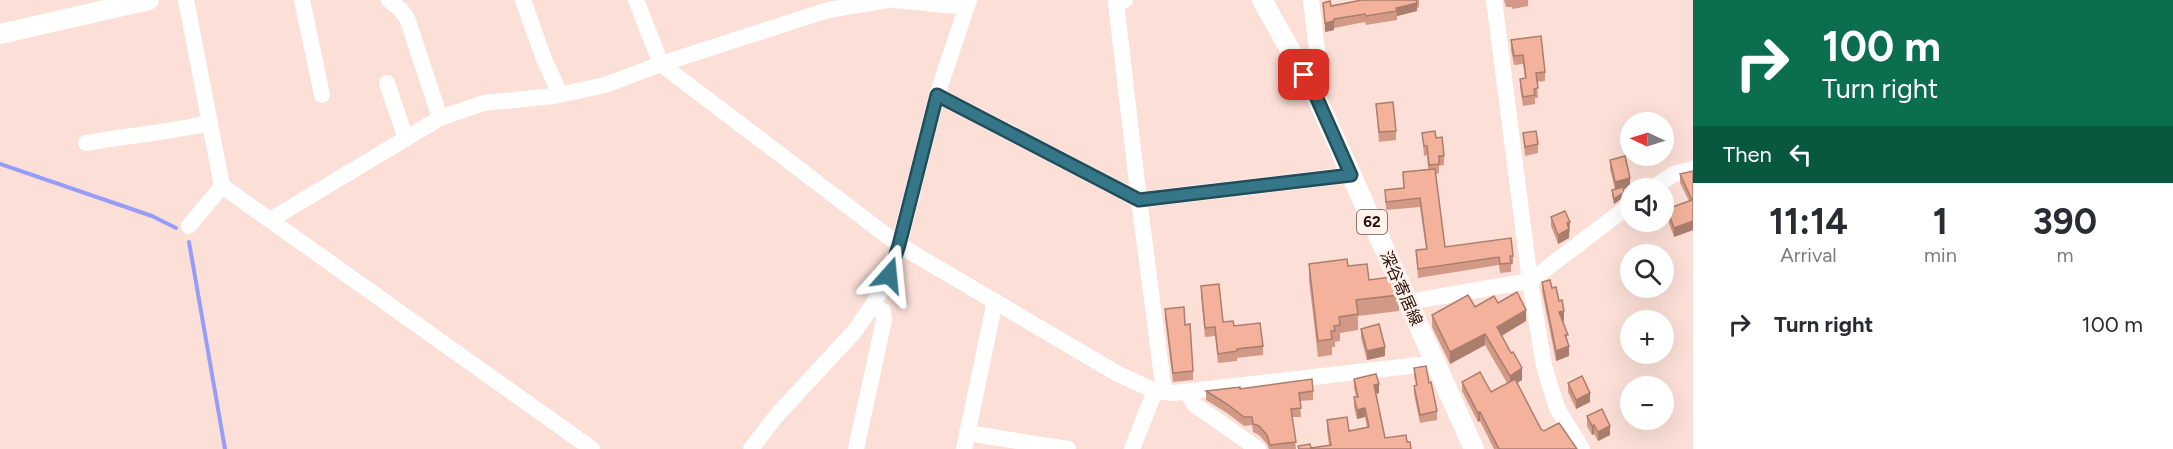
<!DOCTYPE html>
<html lang="en">
<head>
<meta charset="utf-8">
<style>
  :root { --surface:#fff; --page:#f7f7f7; --text:#2b2b33; --muted:#7c7c81 }
  body { margin:0; font-family:Figtree,"Noto Sans JP",sans-serif; background:var(--page); color:var(--text); height:100vh; display:flex; flex-direction:column; font-size:22px; white-space:nowrap }
  * { box-sizing:border-box; margin:0 }
  p { font-size:20px; color:var(--muted) }
  .icon { flex:none; width:33px; height:33px; fill:none; stroke:currentColor; stroke-width:2; stroke-linecap:round; stroke-linejoin:round }
  .map { position:relative; flex:1; overflow:hidden }
  .drawer { display:flex; flex-direction:column; background:var(--surface); width:480px }
  .drawer>* { flex:none }
  .top-card { background:#0b6e4f; color:#fff; overflow:hidden }
  .needle { width:39px; rotate:274deg }
  .buttons { position:absolute; left:1620px; top:112px; display:grid; gap:12px }
  .buttons a { display:grid; place-items:center; width:54px; height:54px; border-radius:50%; background:var(--surface); box-shadow:0 6px 24px #0002; font-size:30px }
  .pin { position:absolute; display:grid; place-items:center; width:51px; height:51px; color:#fff; margin:-26px; border-radius:12px; box-shadow:0 3px 9px #0006 }
  .me { position:absolute; width:66px; margin:-33px; rotate:18deg; stroke-linejoin:round; filter:drop-shadow(0 0 4px #0008) }
  .turn { display:flex; align-items:center; gap:21px; height:126px; padding:0 30px; font-size:27px }
  .turn .icon { width:78px; height:78px; stroke-width:2.5 }
  .turn b { display:block; font-size:42px; line-height:51px }
  .then { display:flex; align-items:center; height:57px; padding:0 30px; background:#0003; gap:12px; font-size:22px }
  .eta { display:flex; justify-content:space-evenly; align-items:center; height:102px; text-align:center }
  .eta b { font-size:36px; font-weight:700; line-height:42px }
  ul { padding:0; list-style:none }
  li { display:flex; align-items:center; gap:18px; height:78px; padding:0 30px }
  li div { flex:1 }
  li b { display:block; font-size:22px }
  li em { font-style:normal }
  main { display:flex; flex:1; min-height:0 }
  .map>svg:first-child { display:block }
  .lines { fill:none; stroke-linecap:round; stroke-linejoin:round }
  .stream { stroke:#969df8; stroke-width:4 }
  .minor { stroke:#fff; stroke-width:16 }
  .major { stroke:#fff; stroke-width:20 }
  .wall { fill:#d29986 }
  .shaded-wall { fill:#ab7d6d }
  .building { fill:#f4b29c; stroke:#ab7d6d; stroke-width:1.5 }
  .route-casing { stroke:#224d59; stroke-width:15 }
  .route { stroke:#357689; stroke-width:10 }
  .labels { text-anchor:middle; stroke-width:6; stroke-linejoin:round; paint-order:stroke }
  .shield { fill:#fff1ec; stroke:#65514a; stroke-width:1.5 }
  .shield-label { font-size:15px; font-weight:bold; fill:#230c05 }
  .street-label { font-size:16px; fill:#230c05; stroke:#fff1ec }
</style>
</head>
<body>
<main>
<div class="map">
<svg width="1693" height="449" viewBox="0 0 1693 449">
  <rect width="100%" height="100%" fill="#fce0d7"/>
  <g class="lines">
    <g class="stream">
      <path d="M 0,164 L 152,216 L 176,228"/>
      <path d="M 189,242 L 225,449"/>
    </g>
    <g class="minor">
      <path d="M 186,0 L 222,186 L 592,449"/>
      <path d="M 302,0 L 322,95"/>
      <path d="M 389,0 L 401,10 L 407,18 L 440,118"/>
      <path d="M 523,0 L 544,59 L 560,94"/>
      <path d="M 636,0 L 661,64 L 899,245 L 1118,374 L 1155,391 L 1173,393 L 1436,363"/>
      <path d="M 894,0 L 966,7"/>
      <path d="M 1125,0 L 1116,3 L 1139,200 L 1164,392"/>
      <path d="M 1311,0 L 1321,83 L 1315,94"/>
      <path d="M 1494,0 L 1530,281 L 1544,366 L 1557,408 L 1582,449"/>
      <path d="M 387,83 L 406,139"/>
      <path d="M 937,95 L 1139,200 L 1351,175"/>
      <path d="M 86,143 C 127,136 169,132 210,123"/>
      <path d="M 1651,189 L 1674,174 L 1693,169"/>
      <path d="M 270,220 L 440,118 L 484,103 L 554,96 L 605,85 L 661,64 L 828,10 L 888,0"/>
      <path d="M 189,226 L 222,186"/>
      <path d="M 1408,302 L 1530,281 L 1630,205"/>
      <path d="M 1187,392 L 1195,405 L 1258,449"/>
      <path d="M 967,433 L 1068,449"/>
      <path d="M 751,449 L 777,415 L 854,332 L 872,306 L 889,275 L 899,245 L 937,95 L 969,0"/>
      <path d="M 856,449 L 884,320 L 883,311 L 872,306"/>
      <path d="M 964,449 L 995,301"/>
      <path d="M 1132,449 L 1155,391"/>
    </g>
    <g class="major">
      <path d="M 1262,0 L 1315,94 L 1474,449"/>
      <path d="M 0,34 L 149,0"/>
    </g>
  </g>
  <g class="wall">
    <path d="M 1362,0 L 1419,0 L 1419,7 L 1417,8 L 1417,11 L 1397,16 L 1397,20 L 1366,25 L 1365,22 L 1334,28 L 1334,30 L 1325,32 L 1323,3 L 1331,6 Z"/>
    <path d="M 1504,0 L 1528,0 L 1528,6 L 1512,9 L 1512,7 L 1506,7 Z"/>
    <path d="M 1511,40 L 1545,72 L 1545,81 L 1537,82 L 1538,98 L 1535,98 L 1535,104 L 1523,106 L 1520,88 L 1520,79 L 1525,78 L 1523,64 L 1514,65 L 1511,50 Z"/>
    <path d="M 1376,104 L 1396,131 L 1396,140 L 1379,142 Z"/>
    <path d="M 1422,133 L 1436,138 L 1444,156 L 1444,165 L 1439,166 L 1439,173 L 1436,174 L 1445,247 L 1513,256 L 1513,264 L 1511,265 L 1511,272 L 1500,273 L 1499,265 L 1418,278 L 1416,250 L 1426,249 L 1420,207 L 1386,210 L 1385,190 L 1403,188 L 1403,172 L 1428,169 L 1427,155 L 1424,156 Z"/>
    <path d="M 1523,133 L 1538,144 L 1538,153 L 1525,156 Z"/>
    <path d="M 1610,160 L 1630,188 L 1623,189 L 1624,197 L 1614,204 L 1612,195 L 1612,190 L 1615,189 L 1610,169 Z"/>
    <path d="M 1693,171 L 1693,230 L 1674,237 L 1667,218 L 1667,209 L 1689,201 L 1680,183 L 1680,174 Z"/>
    <path d="M 1551,217 L 1570,231 L 1569,232 L 1569,238 L 1558,244 L 1551,226 Z"/>
    <path d="M 1309,264 L 1348,266 L 1369,280 L 1399,295 L 1399,311 L 1358,316 L 1358,330 L 1340,333 L 1340,341 L 1335,342 L 1335,347 L 1332,347 L 1332,355 L 1318,357 L 1309,280 Z"/>
    <path d="M 1542,282 L 1552,288 L 1564,321 L 1563,321 L 1568,342 L 1569,356 L 1556,361 L 1542,291 Z"/>
    <path d="M 1201,286 L 1223,322 L 1234,326 L 1263,346 L 1263,355 L 1237,358 L 1237,361 L 1218,363 L 1215,336 L 1205,337 L 1201,295 Z"/>
    <path d="M 1475,307 L 1526,321 L 1502,336 L 1522,380 L 1517,383 L 1541,429 L 1577,449 L 1494,449 L 1480,421 L 1478,422 L 1462,391 L 1462,382 L 1491,392 L 1507,383 L 1485,345 L 1450,364 L 1432,327 L 1432,315 Z"/>
    <path d="M 1165,309 L 1185,325 L 1193,371 L 1193,380 L 1173,382 L 1165,318 Z"/>
    <path d="M 1361,329 L 1385,356 L 1367,360 L 1361,338 Z"/>
    <path d="M 1414,368 L 1429,383 L 1437,411 L 1437,420 L 1420,423 L 1414,394 L 1414,386 L 1416,385 L 1414,376 Z"/>
    <path d="M 1354,379 L 1379,393 L 1376,394 L 1385,438 L 1407,442 L 1411,449 L 1298,449 L 1298,446 L 1311,448 L 1329,445 L 1327,430 L 1327,420 L 1349,431 L 1367,428 L 1365,417 L 1357,419 L 1354,407 L 1354,397 L 1356,397 L 1354,388 Z"/>
    <path d="M 1568,383 L 1590,402 L 1576,409 L 1568,392 Z"/>
    <path d="M 1240,389 L 1313,391 L 1313,400 L 1300,401 L 1301,417 L 1292,417 L 1296,449 L 1269,449 L 1267,444 L 1259,435 L 1253,432 L 1252,425 L 1244,426 L 1227,413 L 1206,400 L 1206,391 Z"/>
    <path d="M 1587,416 L 1610,435 L 1598,441 L 1594,434 L 1592,435 L 1587,426 Z"/>
  </g>
  <g class="shaded-wall">
    <path d="M 1417,3 L 1417,11 L 1397,16 L 1396,8 Z"/>
    <path d="M 1334,21 L 1334,30 L 1325,32 L 1325,23 Z"/>
    <path d="M 1630,178 L 1630,188 L 1615,191 L 1615,182 Z"/>
    <path d="M 1624,192 L 1624,197 L 1614,204 L 1614,199 Z"/>
    <path d="M 1693,221 L 1693,230 L 1674,237 L 1674,228 Z"/>
    <path d="M 1570,222 L 1569,238 L 1558,244 L 1558,235 L 1567,223 Z"/>
    <path d="M 1526,310 L 1526,321 L 1497,338 L 1497,327 Z"/>
    <path d="M 1564,311 L 1564,321 L 1559,322 L 1559,312 Z"/>
    <path d="M 1485,334 L 1485,345 L 1450,364 L 1450,352 Z"/>
    <path d="M 1569,346 L 1569,356 L 1556,361 L 1556,351 Z"/>
    <path d="M 1385,347 L 1385,356 L 1367,360 L 1367,351 Z"/>
    <path d="M 1522,368 L 1522,380 L 1510,387 L 1510,376 Z"/>
    <path d="M 1379,384 L 1379,393 L 1374,394 L 1374,385 Z"/>
    <path d="M 1590,393 L 1590,402 L 1576,409 L 1576,400 Z"/>
    <path d="M 1365,408 L 1365,417 L 1357,419 L 1357,410 Z"/>
    <path d="M 1480,412 L 1480,421 L 1478,422 L 1478,413 Z"/>
    <path d="M 1594,425 L 1594,434 L 1592,435 L 1592,426 Z"/>
    <path d="M 1610,426 L 1610,435 L 1598,441 L 1598,432 Z"/>
  </g>
  <g class="building">
    <path d="M 1362,0 L 1416,0 L 1417,3 L 1396,8 L 1397,11 L 1366,16 L 1365,14 L 1334,19 L 1334,21 L 1325,23 L 1323,3 L 1330,1 L 1331,6 Z"/>
    <path d="M 1541,36 L 1545,72 L 1536,73 L 1538,88 L 1534,89 L 1535,95 L 1523,97 L 1520,79 L 1526,78 L 1523,55 L 1514,56 L 1511,40 Z"/>
    <path d="M 1393,102 L 1396,131 L 1379,132 L 1376,104 Z"/>
    <path d="M 1435,131 L 1436,138 L 1442,137 L 1444,156 L 1439,156 L 1439,164 L 1429,165 L 1427,146 L 1424,146 L 1422,133 Z"/>
    <path d="M 1536,131 L 1538,144 L 1525,147 L 1523,133 Z"/>
    <path d="M 1625,156 L 1630,178 L 1615,182 L 1610,160 Z"/>
    <path d="M 1435,169 L 1445,247 L 1511,238 L 1513,256 L 1510,256 L 1511,263 L 1500,264 L 1499,257 L 1418,269 L 1416,250 L 1427,249 L 1420,198 L 1386,202 L 1385,190 L 1404,188 L 1403,172 Z"/>
    <path d="M 1693,171 L 1693,221 L 1674,228 L 1667,209 L 1692,200 L 1680,174 Z"/>
    <path d="M 1623,187 L 1624,192 L 1614,199 L 1612,190 Z"/>
    <path d="M 1565,211 L 1570,222 L 1567,223 L 1569,229 L 1558,235 L 1551,217 Z"/>
    <path d="M 1347,259 L 1348,266 L 1367,264 L 1369,280 L 1391,277 L 1399,295 L 1356,300 L 1358,314 L 1339,317 L 1340,325 L 1334,326 L 1335,331 L 1331,331 L 1332,339 L 1318,341 L 1309,264 Z"/>
    <path d="M 1550,280 L 1552,288 L 1556,287 L 1559,301 L 1562,300 L 1564,311 L 1559,312 L 1568,335 L 1565,335 L 1569,346 L 1556,351 L 1542,282 Z"/>
    <path d="M 1219,284 L 1223,322 L 1233,321 L 1234,326 L 1260,323 L 1263,346 L 1237,349 L 1237,351 L 1218,354 L 1215,327 L 1205,328 L 1201,286 Z"/>
    <path d="M 1517,292 L 1526,310 L 1497,327 L 1511,353 L 1513,352 L 1522,368 L 1510,376 L 1485,334 L 1450,352 L 1432,315 L 1468,295 L 1475,307 L 1494,296 L 1498,303 Z"/>
    <path d="M 1184,307 L 1185,325 L 1190,324 L 1193,371 L 1173,373 L 1165,309 Z"/>
    <path d="M 1379,324 L 1385,347 L 1367,351 L 1361,329 Z"/>
    <path d="M 1426,366 L 1429,383 L 1431,382 L 1437,411 L 1420,415 L 1414,386 L 1417,385 L 1414,368 Z"/>
    <path d="M 1480,372 L 1491,392 L 1515,379 L 1541,429 L 1544,431 L 1559,423 L 1577,449 L 1499,449 L 1480,412 L 1478,413 L 1462,382 Z"/>
    <path d="M 1376,374 L 1379,384 L 1374,385 L 1385,438 L 1406,435 L 1407,442 L 1410,442 L 1411,449 L 1299,449 L 1298,446 L 1310,444 L 1311,448 L 1331,445 L 1327,420 L 1347,417 L 1349,431 L 1369,427 L 1365,408 L 1357,410 L 1354,397 L 1358,397 L 1354,379 Z"/>
    <path d="M 1582,376 L 1590,393 L 1576,400 L 1568,383 Z"/>
    <path d="M 1312,379 L 1313,391 L 1299,393 L 1301,408 L 1291,409 L 1296,442 L 1270,445 L 1267,435 L 1259,426 L 1253,424 L 1252,417 L 1244,417 L 1227,404 L 1206,391 L 1240,387 L 1240,389 Z"/>
    <path d="M 1602,409 L 1610,426 L 1598,432 L 1594,425 L 1592,426 L 1587,416 Z"/>
  </g>
  <g class="lines">
    <defs>
      <path id="route" d="M 889,275 L 899,245 L 937,95 L 1139,200 L 1351,175 L 1315,94 L 1304,75"/>
    </defs>
    <use href="#route" class="route-casing"/>
    <use href="#route" class="route"/>
  </g>
  <g class="labels">
    <rect class="shield" x="1357" y="210" width="30" height="24" rx="4.5"/>
    <g class="shield-label">
      <text x="1372" y="227">62</text>
    </g>
    <g class="street-label">
      <text transform="translate(1402 288) rotate(66)" y="6">深谷寄居線</text>
    </g>
  </g>
</svg>
<div class="buttons">
<a><svg class="needle" viewBox="-14 -14 28 28"><path d="M0-13l5 13h-10z" fill="#e53935"/><path d="M0 13l5-13h-10z" fill="#7c7c81"/></svg></a>
<a><svg class="icon" aria-label="sound" viewBox="0 0 24 24"><path d="M4 9h4l5-4v14l-5-4H4zM17 9q2 3 0 6"/></svg></a>
<a><svg class="icon" aria-label="search" viewBox="0 0 24 24"><circle cx="10" cy="10" r="6"/><path d="M15 15l6 6"/></svg></a>
<a>+</a>
<a>−</a>
</div>
<div class="pin" style="left:1304px;top:75px;background:#d93025"><svg class="icon" aria-label="arrive" viewBox="0 0 24 24"><path d="M6 21V4h12l-3 4 3 4H6"/></svg></div>
<svg class="me" style="left:889px;top:275px" viewBox="-20 -20 40 40"><path d="M0-17L14 15 0 8-14 15z" fill="#357689" stroke="#fff" stroke-width="4"/></svg>
</div>
<section class="drawer">
<div class="top-card">
<div class="turn"><svg class="icon" aria-label="right" viewBox="0 0 24 24"><path d="M7 20v-9h11M14 6l5 5-5 5"/></svg><div><b>100 m</b>Turn right</div></div>
<div class="then">Then<svg class="icon" aria-label="left" viewBox="0 0 24 24"><path d="M17 20v-9H6M10 6l-5 5 5 5"/></svg></div>
</div>
<div class="eta">
<div><b>11:14</b><p>Arrival</p></div>
<div><b>1</b><p>min</p></div>
<div><b>390</b><p>m</p></div>
</div>
<ul>
<li><svg class="icon" aria-label="right" viewBox="0 0 24 24"><path d="M7 20v-9h11M14 6l5 5-5 5"/></svg><div><b>Turn right</b></div><em>100 m</em></li>
</ul>
</section>
</main>
</body>
</html>
